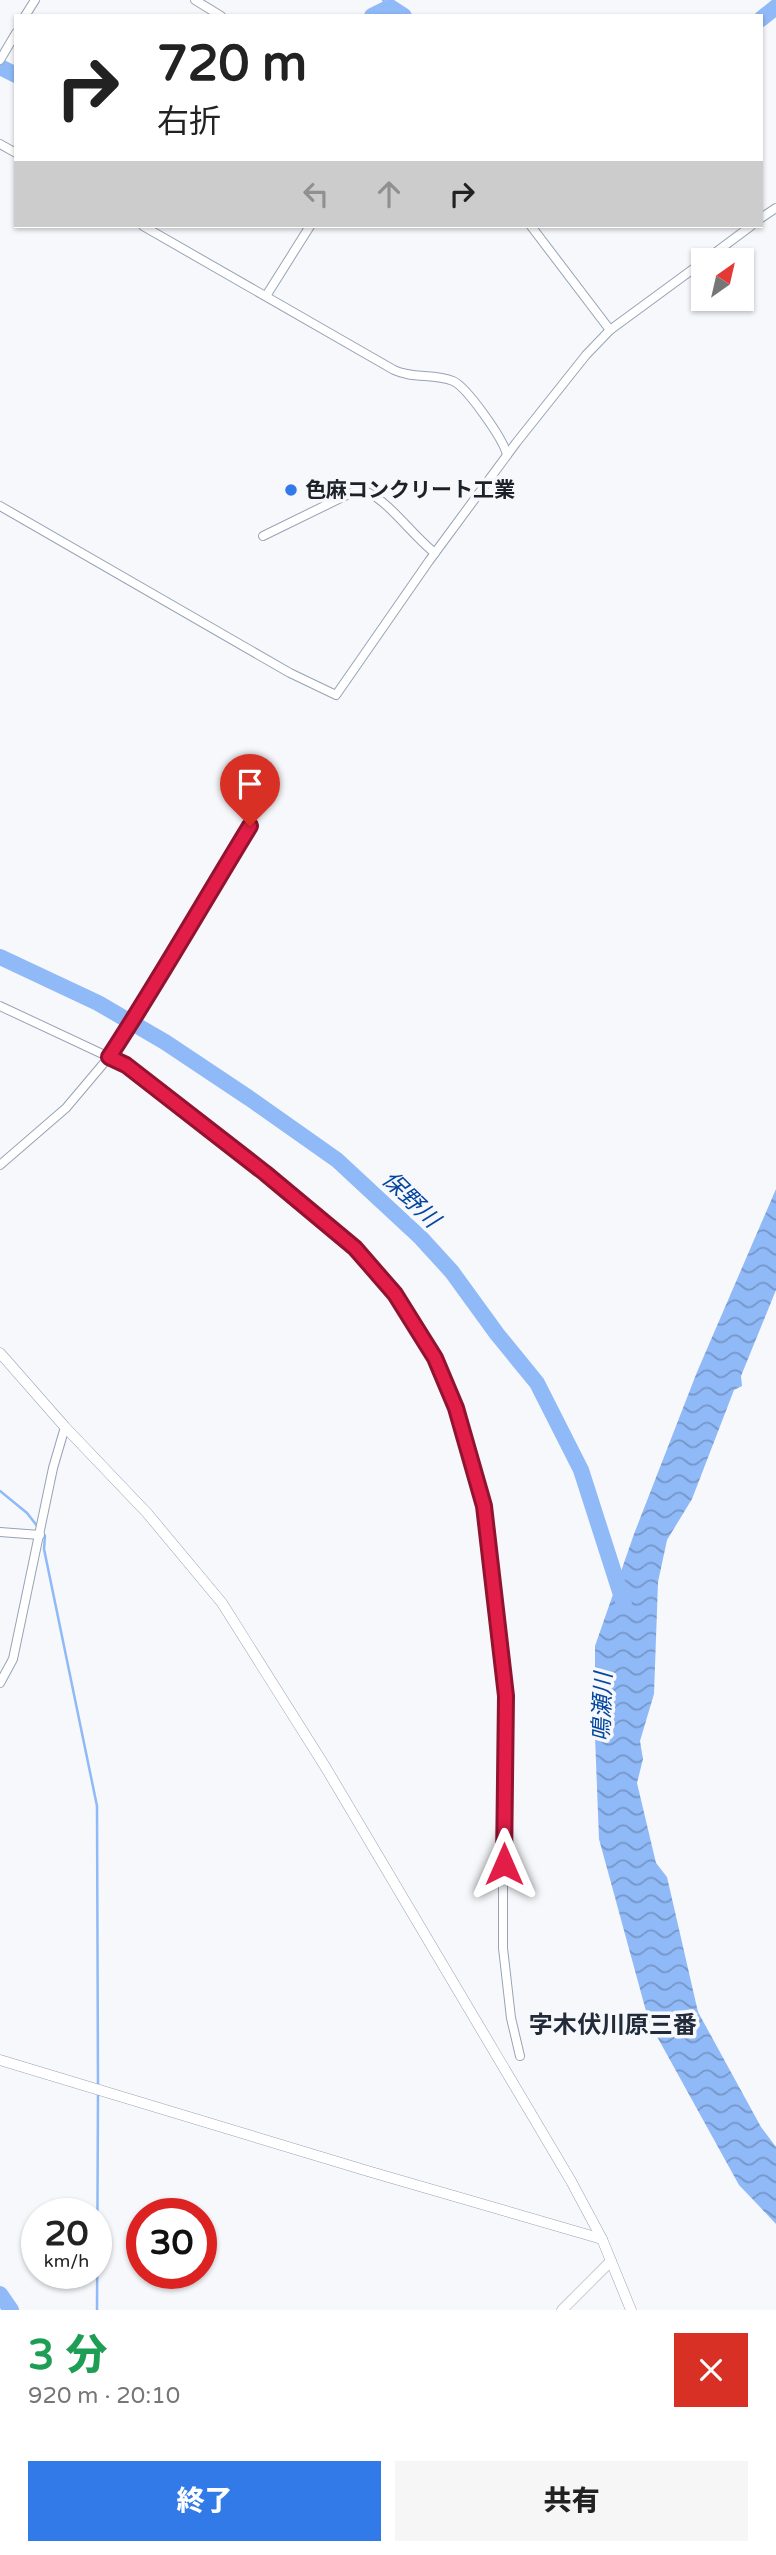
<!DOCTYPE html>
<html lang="ja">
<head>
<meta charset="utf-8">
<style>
  :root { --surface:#fff; --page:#f6f6f6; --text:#222; --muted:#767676; --accent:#317ae7 }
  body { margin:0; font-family:"Varela Round","Noto Sans JP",sans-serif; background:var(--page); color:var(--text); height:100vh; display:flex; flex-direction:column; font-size:26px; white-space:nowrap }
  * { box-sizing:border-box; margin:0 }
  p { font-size:23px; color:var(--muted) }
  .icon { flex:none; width:38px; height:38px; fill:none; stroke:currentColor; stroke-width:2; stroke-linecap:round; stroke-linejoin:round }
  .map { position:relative; height:2310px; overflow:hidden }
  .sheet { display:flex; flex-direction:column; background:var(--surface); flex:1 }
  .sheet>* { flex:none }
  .guide { position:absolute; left:14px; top:14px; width:749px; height:214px; border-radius:0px; box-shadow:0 2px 5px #0004; background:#fff; color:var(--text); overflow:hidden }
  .needle { width:46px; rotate:34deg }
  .tools { position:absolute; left:691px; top:248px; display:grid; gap:14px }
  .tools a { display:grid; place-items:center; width:63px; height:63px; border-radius:0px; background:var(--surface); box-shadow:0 2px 5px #0004; font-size:35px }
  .speed { position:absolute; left:21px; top:2198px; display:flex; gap:14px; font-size:35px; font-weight:700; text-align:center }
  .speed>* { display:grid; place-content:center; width:91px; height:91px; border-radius:50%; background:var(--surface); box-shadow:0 2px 5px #0004; line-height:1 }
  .speed small { font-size:18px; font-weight:400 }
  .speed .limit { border:10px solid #d22; background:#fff; color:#111 }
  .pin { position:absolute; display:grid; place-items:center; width:60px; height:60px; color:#fff; margin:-72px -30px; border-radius:50% 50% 50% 0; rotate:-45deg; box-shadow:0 0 7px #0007 }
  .pin .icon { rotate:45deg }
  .me { position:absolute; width:77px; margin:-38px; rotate:0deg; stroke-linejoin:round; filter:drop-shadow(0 0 5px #0008) }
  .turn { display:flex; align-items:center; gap:24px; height:147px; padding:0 28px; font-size:32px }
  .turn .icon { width:91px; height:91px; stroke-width:2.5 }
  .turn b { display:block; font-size:49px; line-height:60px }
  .lanes { display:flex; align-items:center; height:66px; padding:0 28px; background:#0003; justify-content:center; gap:35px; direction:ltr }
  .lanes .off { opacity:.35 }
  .round { display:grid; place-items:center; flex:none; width:74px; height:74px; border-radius:0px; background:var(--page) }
  .headline { display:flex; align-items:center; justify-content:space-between; height:119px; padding:0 28px }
  h1 { font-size:42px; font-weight:800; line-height:52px; color:#1e9e55 }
  .cta { display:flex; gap:14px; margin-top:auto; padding:14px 28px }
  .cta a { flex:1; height:80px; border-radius:0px; background:var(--accent); color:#fff; font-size:28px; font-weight:800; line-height:80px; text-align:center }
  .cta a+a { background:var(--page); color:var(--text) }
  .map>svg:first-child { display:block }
  .water { fill:url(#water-waves) }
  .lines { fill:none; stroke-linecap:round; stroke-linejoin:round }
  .stream { stroke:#90b9f7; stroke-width:2.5 }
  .river { stroke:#90b9f7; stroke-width:16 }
  .minor-casing { stroke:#97a3b5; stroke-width:10 }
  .tertiary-casing { stroke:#97a3b5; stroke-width:11 }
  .minor { stroke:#fff; stroke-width:8 }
  .tertiary { stroke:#fff; stroke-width:10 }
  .route-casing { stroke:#92132f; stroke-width:18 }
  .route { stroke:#e11d48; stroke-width:12 }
  .poi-dot { fill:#317ae7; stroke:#f6f8fc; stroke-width:2.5 }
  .labels { text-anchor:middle; stroke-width:7; stroke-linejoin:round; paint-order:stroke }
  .poi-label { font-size:21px; font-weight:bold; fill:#1d2229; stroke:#f6f8fc; text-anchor:start }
  .water-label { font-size:23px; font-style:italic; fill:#05479f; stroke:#f6f8fc }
  .quarter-label { font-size:24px; font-weight:bold; fill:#222b3a; stroke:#f6f8fc }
</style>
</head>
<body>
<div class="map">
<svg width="776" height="2310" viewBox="0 0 776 2310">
  <defs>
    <pattern id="water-waves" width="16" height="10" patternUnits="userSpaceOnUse" patternTransform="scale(1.75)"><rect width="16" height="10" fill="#90b9f7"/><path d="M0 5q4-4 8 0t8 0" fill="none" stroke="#7596c8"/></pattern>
  </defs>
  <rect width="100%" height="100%" fill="#f6f8fc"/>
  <path class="water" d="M 776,1189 L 776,1290 L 741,1376 L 742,1386 L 734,1390 L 692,1499 L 667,1540 L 658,1582 L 654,1694 L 640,1741 L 643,1759 L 637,1783 L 656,1863 L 667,1877 L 698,2012 L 761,2127 L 776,2147 L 776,2224 L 739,2185 L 649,2022 L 599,1839 L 595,1736 L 595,1646 L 634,1534 L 697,1372 Z"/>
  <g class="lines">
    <g class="stream">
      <path d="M 383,0 L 390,7"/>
      <path d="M 0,1491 L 27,1513 L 38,1527"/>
      <path d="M 42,1532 L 45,1536 L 44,1549 L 97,1806 L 98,2086"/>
      <path d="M 97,2310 L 98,2092"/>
    </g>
    <g class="river">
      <path d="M 372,16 L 390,7 L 404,16"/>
      <path d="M 761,19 L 776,7"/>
      <path d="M 0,67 L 16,75"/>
      <path d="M 0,957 L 98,1003 L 165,1042 L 249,1098 L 337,1160 L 421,1238 L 452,1272 L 497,1334 L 537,1383 L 581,1470 L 624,1604"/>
      <path d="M 0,2294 L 11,2310"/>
    </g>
    <defs>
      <g id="minor">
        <path d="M 195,0 L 221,16"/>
        <path d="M 25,16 L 35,0"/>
        <path d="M 0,60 L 16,33"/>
        <path d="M 0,144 L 16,153"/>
        <path d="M 761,218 L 776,208"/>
        <path d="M 143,226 L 394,370 C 413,379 434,373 453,381 C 467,387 504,440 507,455"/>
        <path d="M 531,226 L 610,330"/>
        <path d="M 704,261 L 751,226"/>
        <path d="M 266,296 L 310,226"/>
        <path d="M 0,506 L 290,673 L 336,695 L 429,561 L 516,443 L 586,355 L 610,330 L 704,261"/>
        <path d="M 263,536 L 353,492 C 358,492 364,491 369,493 C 390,503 415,538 435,553"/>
        <path d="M 0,1006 L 126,1065 L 265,1173 L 355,1249 L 374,1269 L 395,1294 L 435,1358 L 456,1408 L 484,1506 L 506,1696 L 507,1753 L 503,1808 L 503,1948 L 511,2018 L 520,2056"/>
        <path d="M 0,1165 L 66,1108 L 120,1044 L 250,826"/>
        <path d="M 0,1532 L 40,1535"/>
        <path d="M 0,1683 L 13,1659 L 53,1468 L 65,1427"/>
      </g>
      <g id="tertiary">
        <path d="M 0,1353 L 65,1427 L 147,1513 L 222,1603 L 326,1768 L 571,2181 L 602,2239 L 631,2310"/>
        <path d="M 0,2060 L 371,2172 L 602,2239"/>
        <path d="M 562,2310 L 611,2261"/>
      </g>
    </defs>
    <use href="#minor" class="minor-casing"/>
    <use href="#tertiary" class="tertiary-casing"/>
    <use href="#minor" class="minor"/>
    <use href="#tertiary" class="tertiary"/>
  </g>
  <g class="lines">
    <defs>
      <path id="route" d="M 250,826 C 203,903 158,982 109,1057 L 126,1065 L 265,1173 L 355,1248 L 395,1294 L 435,1358 L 456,1408 L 484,1506 L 506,1696 L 504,1864"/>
    </defs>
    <use href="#route" class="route-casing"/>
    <use href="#route" class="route"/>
  </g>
  <circle class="poi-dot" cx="291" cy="490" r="7"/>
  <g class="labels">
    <g class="poi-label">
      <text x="305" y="497">色麻コンクリート工業</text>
    </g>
    <g class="water-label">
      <text transform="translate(411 1199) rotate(44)" y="8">保野川</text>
      <text transform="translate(602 1707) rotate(-88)" y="8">鳴瀬川</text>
    </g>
    <g class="quarter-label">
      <text x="613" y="2033">字木伏川原三番</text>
    </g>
  </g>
</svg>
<div class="tools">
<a><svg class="needle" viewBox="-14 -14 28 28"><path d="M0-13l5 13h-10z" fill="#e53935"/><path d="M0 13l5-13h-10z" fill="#767676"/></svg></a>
</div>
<div class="speed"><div>20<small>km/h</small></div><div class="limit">30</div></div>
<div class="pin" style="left:250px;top:826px;background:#d93025"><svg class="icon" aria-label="arrive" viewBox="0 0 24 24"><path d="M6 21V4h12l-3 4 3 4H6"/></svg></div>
<svg class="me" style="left:504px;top:1864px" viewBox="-20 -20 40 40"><path d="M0-17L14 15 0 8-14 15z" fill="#e11d48" stroke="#fff" stroke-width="4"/></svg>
<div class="guide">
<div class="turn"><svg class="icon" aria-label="right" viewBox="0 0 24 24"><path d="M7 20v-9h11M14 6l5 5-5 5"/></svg><div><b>720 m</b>右折</div></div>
<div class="lanes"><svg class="icon off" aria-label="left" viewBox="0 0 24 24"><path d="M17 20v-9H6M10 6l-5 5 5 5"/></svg><svg class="icon off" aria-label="ahead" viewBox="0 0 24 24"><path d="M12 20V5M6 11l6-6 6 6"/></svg><svg class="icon" aria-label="right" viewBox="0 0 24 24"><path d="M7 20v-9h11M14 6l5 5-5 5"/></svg></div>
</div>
</div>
<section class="sheet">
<div class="headline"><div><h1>3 分</h1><p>920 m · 20:10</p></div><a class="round" style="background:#d93025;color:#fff"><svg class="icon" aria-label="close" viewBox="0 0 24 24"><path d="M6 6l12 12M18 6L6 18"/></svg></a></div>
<div class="cta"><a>終了</a><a>共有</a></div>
</section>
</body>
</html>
